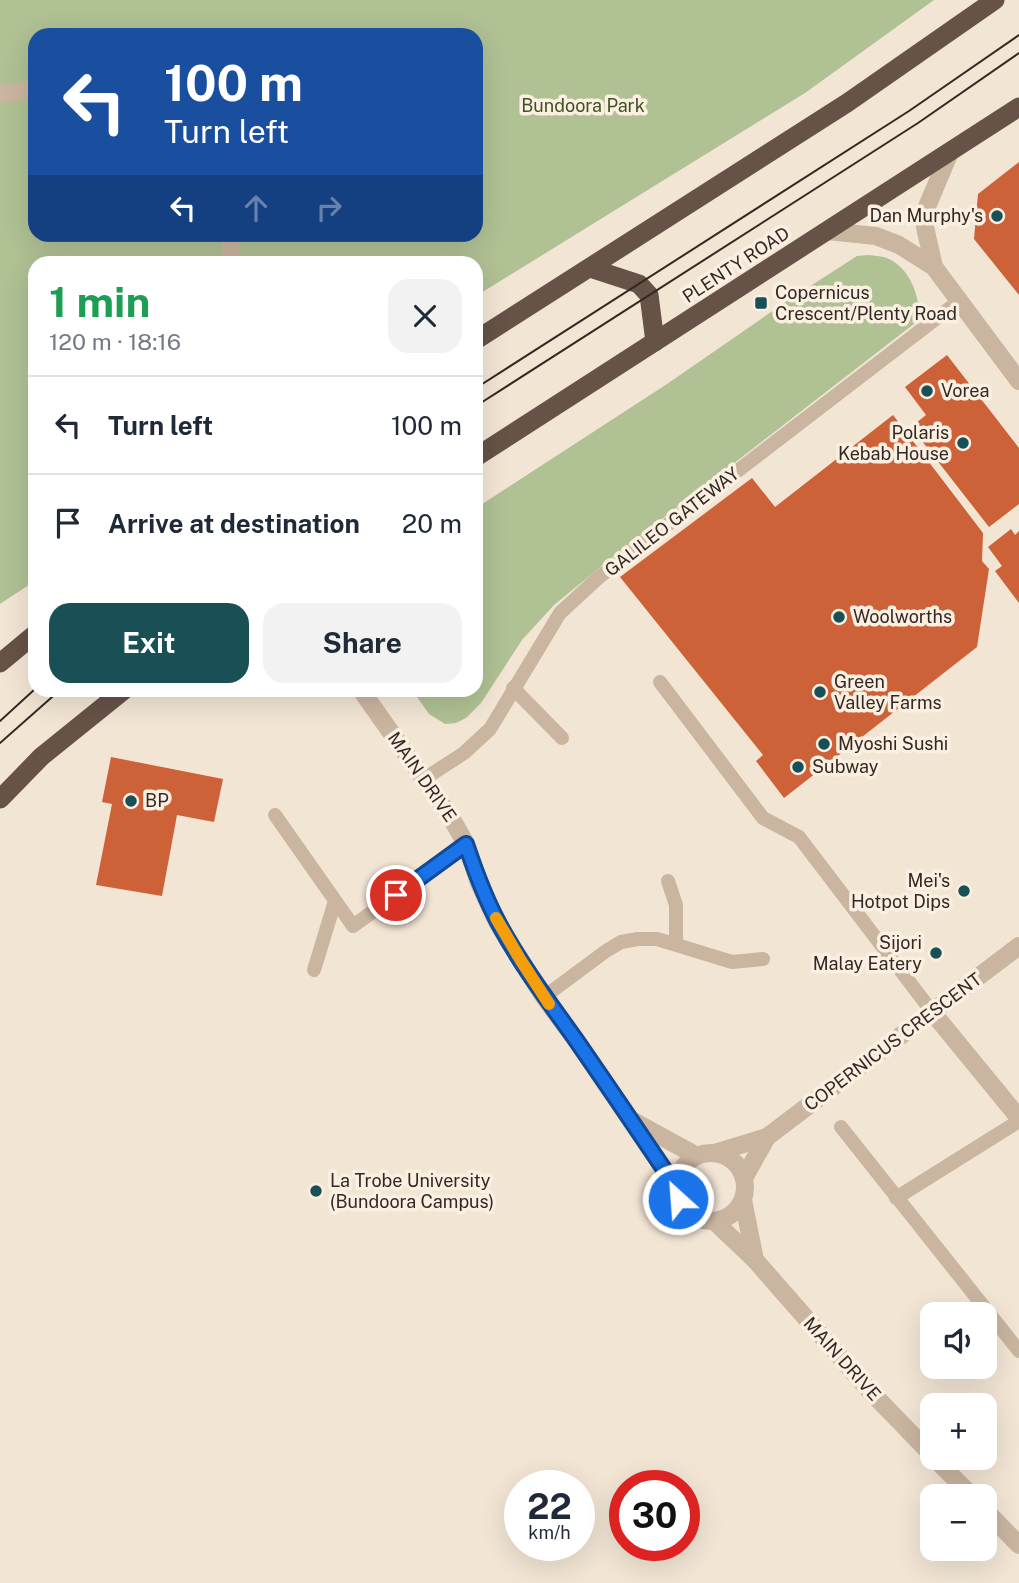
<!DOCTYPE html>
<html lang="en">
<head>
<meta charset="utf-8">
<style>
  :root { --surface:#fff; --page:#f2f2f3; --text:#1f2937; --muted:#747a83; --line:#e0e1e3; --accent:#185056 }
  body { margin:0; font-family:"Public Sans",sans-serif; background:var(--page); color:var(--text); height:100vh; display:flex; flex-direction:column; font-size:26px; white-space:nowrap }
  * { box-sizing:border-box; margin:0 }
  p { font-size:23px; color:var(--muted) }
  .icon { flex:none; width:38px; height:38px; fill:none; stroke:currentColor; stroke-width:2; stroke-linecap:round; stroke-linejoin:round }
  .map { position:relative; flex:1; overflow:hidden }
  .panel { position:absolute; left:28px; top:256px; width:455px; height:441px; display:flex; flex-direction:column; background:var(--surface); border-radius:21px; box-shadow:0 7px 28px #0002 }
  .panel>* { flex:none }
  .hud { position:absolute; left:28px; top:28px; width:455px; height:214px; border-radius:21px; box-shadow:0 7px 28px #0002; background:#1a4fa0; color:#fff; overflow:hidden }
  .buttons { position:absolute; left:920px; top:1302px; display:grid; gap:14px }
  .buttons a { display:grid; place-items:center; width:77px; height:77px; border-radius:14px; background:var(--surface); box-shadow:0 7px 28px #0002; font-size:35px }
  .speed { position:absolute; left:504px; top:1470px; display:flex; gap:14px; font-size:35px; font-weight:700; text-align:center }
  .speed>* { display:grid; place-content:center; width:91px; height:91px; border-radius:50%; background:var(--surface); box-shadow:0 7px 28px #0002; line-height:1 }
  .speed small { font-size:18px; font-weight:400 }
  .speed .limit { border:10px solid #d22; background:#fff; color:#111 }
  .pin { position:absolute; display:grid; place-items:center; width:60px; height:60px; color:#fff; margin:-30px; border:4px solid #fff; border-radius:50%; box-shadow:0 2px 7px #0007 }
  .me { position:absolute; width:77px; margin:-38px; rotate:334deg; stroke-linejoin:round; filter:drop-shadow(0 0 5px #0008) }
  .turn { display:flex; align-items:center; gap:24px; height:147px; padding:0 21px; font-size:32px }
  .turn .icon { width:91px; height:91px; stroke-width:2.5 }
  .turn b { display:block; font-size:49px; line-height:60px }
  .lanes { display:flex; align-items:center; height:66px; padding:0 21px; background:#0003; justify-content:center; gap:35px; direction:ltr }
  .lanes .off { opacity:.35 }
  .round { display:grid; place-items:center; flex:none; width:74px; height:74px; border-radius:21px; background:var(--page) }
  .headline { display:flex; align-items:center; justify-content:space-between; height:119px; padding:0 21px }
  h1 { font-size:42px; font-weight:700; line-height:52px; color:#1e9e55 }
  .button { display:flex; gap:14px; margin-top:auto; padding:14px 21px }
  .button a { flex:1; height:80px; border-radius:21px; background:var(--accent); color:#fff; font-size:28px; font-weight:700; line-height:80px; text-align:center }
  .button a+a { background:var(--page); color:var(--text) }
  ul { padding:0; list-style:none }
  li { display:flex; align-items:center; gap:21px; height:98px; padding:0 21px; border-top:2px solid var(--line) }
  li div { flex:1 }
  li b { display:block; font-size:26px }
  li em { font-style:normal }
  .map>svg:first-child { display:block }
  .green { fill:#b0c194; fill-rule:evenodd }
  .building { fill:#cd6137 }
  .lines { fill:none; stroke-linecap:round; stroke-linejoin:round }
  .service { stroke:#cab5a0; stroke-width:14 }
  .minor { stroke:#cab5a0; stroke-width:18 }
  .trunk { stroke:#665247; stroke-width:19 }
  .tram { stroke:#332924; stroke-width:2 }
  .route-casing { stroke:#114b97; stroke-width:18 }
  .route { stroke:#1a73e8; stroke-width:12 }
  .slow { stroke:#f59e0b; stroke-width:12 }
  .poi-dot { fill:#185056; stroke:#faefe0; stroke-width:2.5 }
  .labels { text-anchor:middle; stroke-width:7; stroke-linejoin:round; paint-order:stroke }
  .park-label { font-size:18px; fill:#415226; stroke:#faefe0 }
  .poi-label { font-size:18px; fill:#332924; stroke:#faefe0; text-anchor:start }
  .street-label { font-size:18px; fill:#332924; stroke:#faefe0 }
</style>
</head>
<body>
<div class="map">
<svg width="1019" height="1583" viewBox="0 0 1019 1583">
  <rect width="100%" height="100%" fill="#f2e5d4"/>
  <g class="green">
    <path d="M 0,0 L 934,0 L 805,93 L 476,296 L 476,262 L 35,262 L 35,581 L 0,604 ZM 35,35 L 476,35 L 476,234 L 35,234 Z"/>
    <path d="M 869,255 C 876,256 885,256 891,260 C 912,272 920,298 919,320 L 614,556 L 554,605 L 522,640 L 481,703 L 466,718 L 456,723 L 445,724 L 429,714 L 412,690 L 476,690 L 476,508 L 667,384 L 787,301 L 857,256 Z"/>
  </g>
  <g class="building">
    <path d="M 1019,162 L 1019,295 L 974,239 L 978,194 Z"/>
    <path d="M 947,355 L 1019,448 L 1019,504 L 989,527 L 911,427 L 926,415 L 905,387 Z"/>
    <path d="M 893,415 L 983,533 L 982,561 L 989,569 L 977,647 L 784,798 L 756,761 L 763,755 L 620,577 L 752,478 L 775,507 Z"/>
    <path d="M 1011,529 L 1015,535 L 1019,531 L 1019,603 L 995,571 L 1002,566 L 988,547 Z"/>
    <path d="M 111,757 L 223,779 L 214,822 L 177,815 L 162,896 L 96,885 L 112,804 L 102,802 Z"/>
  </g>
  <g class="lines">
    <g class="service">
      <path d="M 660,682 L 763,818 L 799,837 L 933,1013"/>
      <path d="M 513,688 L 562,738"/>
      <path d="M 424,779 L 464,753 L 490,729 L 560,613 L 598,578 L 959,301"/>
      <path d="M 275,815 L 353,926 L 466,844"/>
      <path d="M 668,881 L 676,905 L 676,944"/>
      <path d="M 314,970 L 335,901"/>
      <path d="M 544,997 L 606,951 L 621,942 L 638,939 L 657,939 L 732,962 L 763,959"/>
      <path d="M 841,1127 L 1019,1351"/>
      <path d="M 896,1198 L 1019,1121"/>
    </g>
    <g class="minor">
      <path d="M 0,94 L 35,89"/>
      <path d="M 827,231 L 876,236 L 899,245 L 934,267 L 1019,381"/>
      <path d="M 230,262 L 232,234"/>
      <path d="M 934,267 L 925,227 L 926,209 L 950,152"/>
      <path d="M 361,690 L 450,816 L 466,844 L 479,883 L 497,922 L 520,959 L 544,997 L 576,1040 L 676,1187"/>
      <path d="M 933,1013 L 1019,1118"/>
      <path d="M 633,1121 L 697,1156"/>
      <circle cx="711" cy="1187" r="34"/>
      <path d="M 714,1153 L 767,1137 L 1019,946"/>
      <path d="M 744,1178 L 767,1137"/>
      <path d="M 743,1200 L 755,1260"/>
      <path d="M 715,1222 L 755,1260 L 869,1390 L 933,1456"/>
      <path d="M 934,1458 L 972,1496"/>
      <path d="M 985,1510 L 1019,1545"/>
    </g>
    <g class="trunk">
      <path d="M 590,268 L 639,284 L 649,295 L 655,342"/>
      <path d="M 476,340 L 847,103 L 995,0"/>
      <path d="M 476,457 L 1019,107"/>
      <path d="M 0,663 L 35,634"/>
      <path d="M 0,799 L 41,757 L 124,690"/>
    </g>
    <g class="tram">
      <path d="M 476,388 L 909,111 L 1019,35"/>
      <path d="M 476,406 L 918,123 L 1019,53"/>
      <path d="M 0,721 L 35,689"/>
      <path d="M 0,743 L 60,690"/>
    </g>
  </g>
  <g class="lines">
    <defs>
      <path id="route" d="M 396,895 L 466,844 C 475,871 485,898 499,924 C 521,965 549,1002 576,1040 C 610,1089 643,1138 676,1187 L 678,1199"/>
    </defs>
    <use href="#route" class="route-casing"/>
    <use href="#route" class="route"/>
    <path class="slow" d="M 496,918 L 520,959 L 549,1004"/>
  </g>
  <g class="poi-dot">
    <circle cx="997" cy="216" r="7"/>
    <rect x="754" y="296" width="14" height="14" rx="3.5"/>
    <circle cx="927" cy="391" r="7"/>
    <circle cx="963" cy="443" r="7"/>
    <circle cx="839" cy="617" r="7"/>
    <circle cx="820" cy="692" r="7"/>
    <circle cx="824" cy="744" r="7"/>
    <circle cx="798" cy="767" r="7"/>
    <circle cx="131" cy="801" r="7"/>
    <circle cx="964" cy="891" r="7"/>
    <circle cx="936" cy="953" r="7"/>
    <circle cx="316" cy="1191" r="7"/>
  </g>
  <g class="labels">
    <g class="park-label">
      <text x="583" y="112">Bundoora Park</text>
    </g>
    <g class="poi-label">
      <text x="983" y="222" text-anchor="end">Dan Murphy's</text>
      <text x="775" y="299">Copernicus<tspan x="775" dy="21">Crescent/Plenty Road</tspan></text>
      <text x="941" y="397">Vorea</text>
      <text x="949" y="439" text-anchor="end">Polaris<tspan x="949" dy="21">Kebab House</tspan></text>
      <text x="853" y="623">Woolworths</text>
      <text x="834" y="688">Green<tspan x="834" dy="21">Valley Farms</tspan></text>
      <text x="838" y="750">Myoshi Sushi</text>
      <text x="812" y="773">Subway</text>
      <text x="145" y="807">BP</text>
      <text x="950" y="887" text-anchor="end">Mei's<tspan x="950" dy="21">Hotpot Dips</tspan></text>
      <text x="922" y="949" text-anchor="end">Sijori<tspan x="922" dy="21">Malay Eatery</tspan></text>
      <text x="330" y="1187">La Trobe University<tspan x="330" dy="21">(Bundoora Campus)</tspan></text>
    </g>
    <g class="street-label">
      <text transform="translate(736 265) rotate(-33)" y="6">PLENTY ROAD</text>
      <text transform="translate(672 522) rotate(-38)" y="6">GALILEO GATEWAY</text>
      <text transform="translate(422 777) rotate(55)" y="6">MAIN DRIVE</text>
      <text transform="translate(893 1042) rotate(-37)" y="6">COPERNICUS CRESCENT</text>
      <text transform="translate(842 1359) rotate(48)" y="6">MAIN DRIVE</text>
    </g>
  </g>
</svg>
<div class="buttons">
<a><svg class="icon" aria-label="sound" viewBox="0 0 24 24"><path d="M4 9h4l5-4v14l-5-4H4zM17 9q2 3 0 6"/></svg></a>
<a>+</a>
<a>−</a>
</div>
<div class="speed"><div>22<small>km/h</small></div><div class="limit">30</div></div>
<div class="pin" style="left:396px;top:895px;background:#d93025"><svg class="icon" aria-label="arrive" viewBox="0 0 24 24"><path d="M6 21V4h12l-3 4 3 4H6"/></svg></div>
<svg class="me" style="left:678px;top:1199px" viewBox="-20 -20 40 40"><circle r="17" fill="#1a73e8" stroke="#fff" stroke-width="3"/><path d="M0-11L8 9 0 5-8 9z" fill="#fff"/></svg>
<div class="hud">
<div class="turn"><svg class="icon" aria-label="left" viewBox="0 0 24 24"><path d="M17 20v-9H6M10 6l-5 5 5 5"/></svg><div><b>100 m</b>Turn left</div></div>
<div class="lanes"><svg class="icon" aria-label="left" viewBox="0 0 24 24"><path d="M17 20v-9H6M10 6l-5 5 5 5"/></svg><svg class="icon off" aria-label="ahead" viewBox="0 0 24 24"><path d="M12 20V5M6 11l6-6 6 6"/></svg><svg class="icon off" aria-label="right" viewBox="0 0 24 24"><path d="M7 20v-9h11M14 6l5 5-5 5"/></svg></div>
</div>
<section class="panel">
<div class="headline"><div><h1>1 min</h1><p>120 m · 18:16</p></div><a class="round"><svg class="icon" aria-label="close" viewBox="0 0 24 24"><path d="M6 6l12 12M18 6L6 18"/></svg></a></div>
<ul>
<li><svg class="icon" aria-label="left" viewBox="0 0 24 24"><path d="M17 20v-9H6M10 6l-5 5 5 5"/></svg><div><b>Turn left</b></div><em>100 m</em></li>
<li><svg class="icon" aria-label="arrive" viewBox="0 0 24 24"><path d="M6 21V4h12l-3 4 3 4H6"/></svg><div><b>Arrive at destination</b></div><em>20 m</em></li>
</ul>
<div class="button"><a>Exit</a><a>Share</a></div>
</section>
</div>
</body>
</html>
